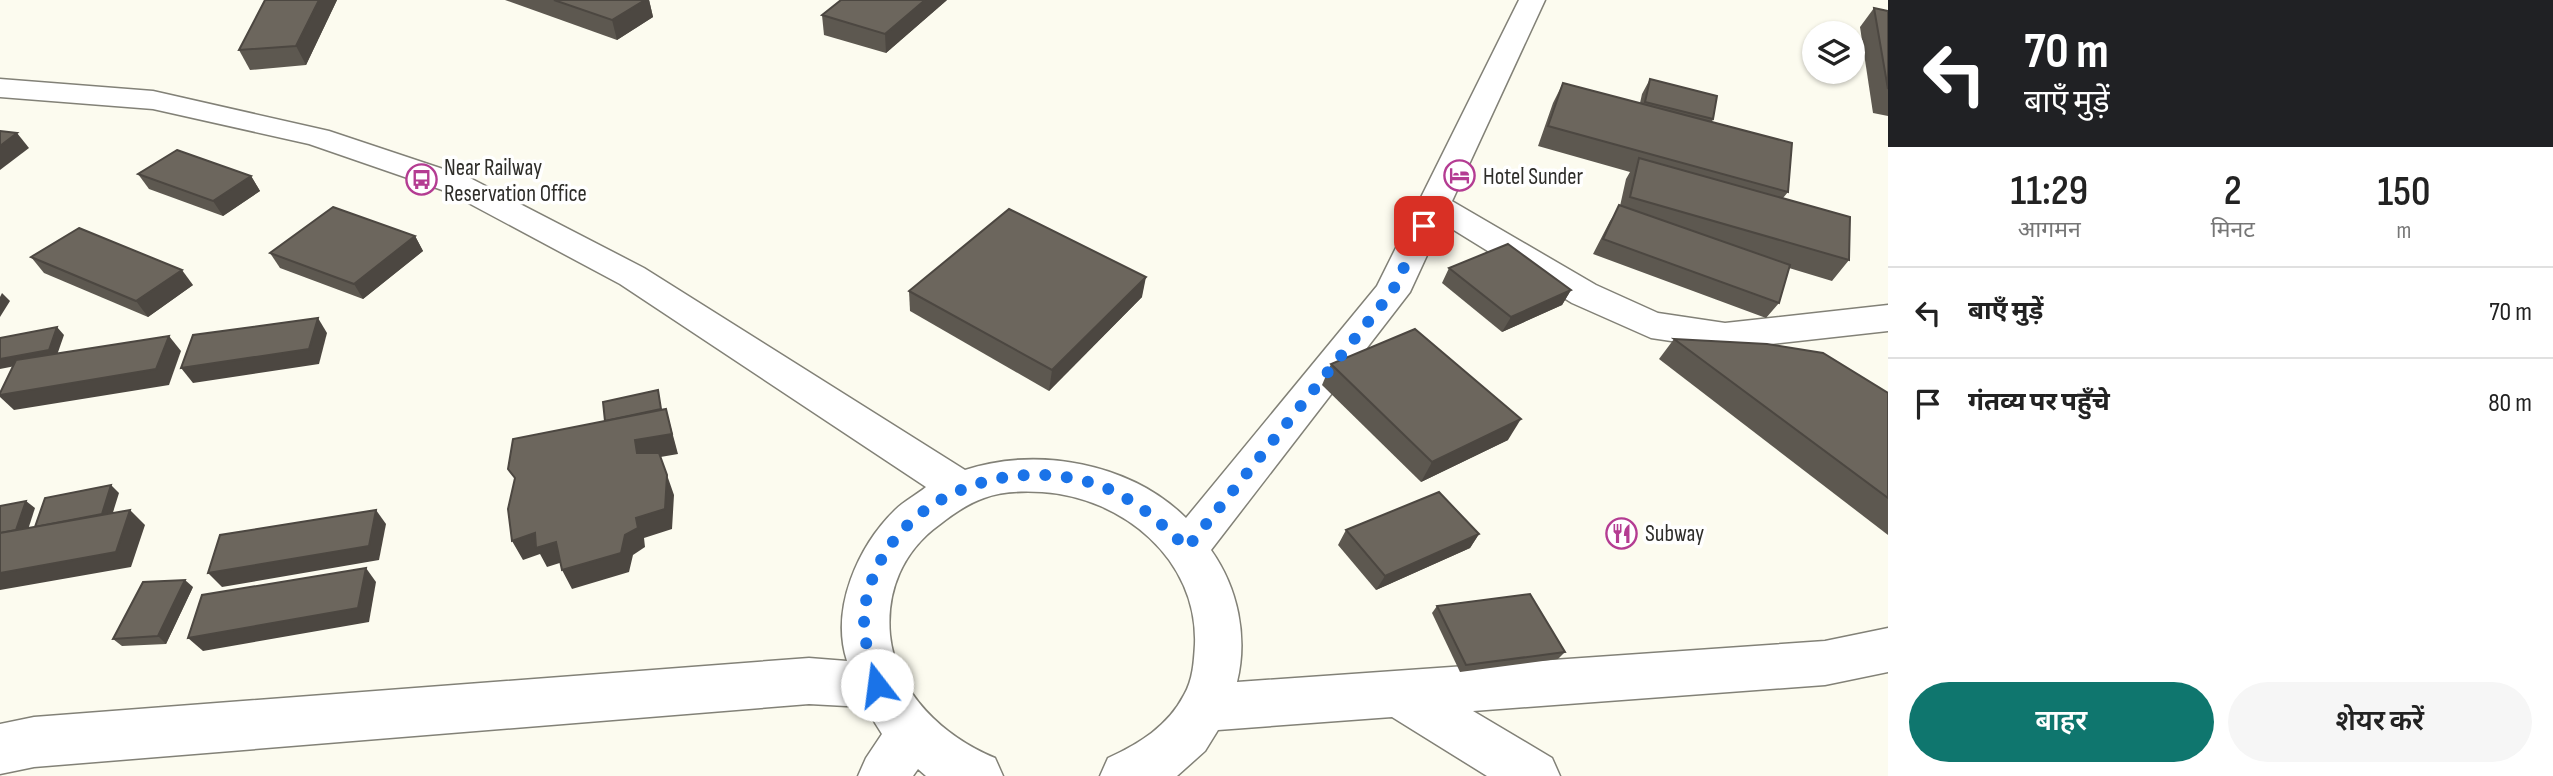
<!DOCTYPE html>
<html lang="hi">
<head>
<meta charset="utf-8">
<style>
  :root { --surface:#fff; --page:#f6f6f6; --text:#222; --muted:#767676; --line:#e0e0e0; --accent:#0f766e }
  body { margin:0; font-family:"Sofia Sans Condensed","Noto Sans Devanagari",sans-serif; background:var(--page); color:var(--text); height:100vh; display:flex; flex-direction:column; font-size:26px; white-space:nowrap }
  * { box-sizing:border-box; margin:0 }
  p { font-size:23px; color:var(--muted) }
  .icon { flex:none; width:38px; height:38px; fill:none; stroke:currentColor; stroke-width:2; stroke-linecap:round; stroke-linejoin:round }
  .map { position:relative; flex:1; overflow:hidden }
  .details { display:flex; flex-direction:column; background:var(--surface); width:665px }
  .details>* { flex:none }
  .guide { background:#202124; color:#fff; overflow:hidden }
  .buttons { position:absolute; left:1802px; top:21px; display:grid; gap:14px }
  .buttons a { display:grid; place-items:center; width:63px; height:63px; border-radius:50%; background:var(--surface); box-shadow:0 2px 5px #0004; font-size:35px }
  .pin { position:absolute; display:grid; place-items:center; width:60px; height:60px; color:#fff; margin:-30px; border-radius:14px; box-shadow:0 4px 10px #0006 }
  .me { position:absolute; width:77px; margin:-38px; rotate:345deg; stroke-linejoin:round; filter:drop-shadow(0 0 5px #0008) }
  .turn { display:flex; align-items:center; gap:24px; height:147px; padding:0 21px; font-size:32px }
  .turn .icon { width:91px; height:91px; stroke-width:2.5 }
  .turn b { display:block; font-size:49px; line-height:60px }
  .eta { display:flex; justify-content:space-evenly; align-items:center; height:119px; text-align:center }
  .eta b { font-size:42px; font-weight:600; line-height:49px }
  .cta { display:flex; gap:14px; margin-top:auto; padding:14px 21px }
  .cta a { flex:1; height:80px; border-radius:42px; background:var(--accent); color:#fff; font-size:28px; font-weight:600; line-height:80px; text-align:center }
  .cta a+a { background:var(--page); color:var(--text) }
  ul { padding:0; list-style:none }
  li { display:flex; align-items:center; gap:21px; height:91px; padding:0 21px; border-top:2px solid var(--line) }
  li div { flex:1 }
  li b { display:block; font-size:26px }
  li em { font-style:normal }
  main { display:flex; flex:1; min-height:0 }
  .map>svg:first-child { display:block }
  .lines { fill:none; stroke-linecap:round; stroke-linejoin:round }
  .street-casing { stroke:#828177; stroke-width:3 }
  .secondary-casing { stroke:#828177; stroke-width:3 }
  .street { fill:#fff; fill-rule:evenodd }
  .secondary { fill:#fff; fill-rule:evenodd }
  .wall { fill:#5d5850 }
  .shaded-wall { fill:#4c4741 }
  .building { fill:#6c665d; stroke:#4c4741; stroke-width:2 }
  .route { stroke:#1a73e8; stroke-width:12; stroke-dasharray:0 21.6 }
  .labels { text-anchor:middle; stroke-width:7; stroke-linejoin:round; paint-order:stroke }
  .poi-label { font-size:23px; fill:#2e2d29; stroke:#fff; text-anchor:start }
</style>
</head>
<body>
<main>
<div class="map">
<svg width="1888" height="776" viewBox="0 0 1888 776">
  <rect width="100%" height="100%" fill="#fcfbef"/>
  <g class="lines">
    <defs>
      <path id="street" d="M 1434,194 L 1445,197 L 1596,285 L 1658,313 L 1725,323 L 1888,305 L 1888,331 L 1725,349 L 1651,338 L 1572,303 L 1423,211 L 1418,204 L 1423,197 Z"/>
      <path id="secondary" d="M 1519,0 L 1545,0 L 1410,292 L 1211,550 C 1238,588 1248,637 1237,682 L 1825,641 L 1888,628 L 1888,672 L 1825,685 L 1473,711 L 1552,758 L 1560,776 L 1487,776 L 1392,717 L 1218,730 L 1205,751 L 1177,776 L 1100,776 L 1108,758 C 1139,744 1168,726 1184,695 C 1193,680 1194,661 1195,644 C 1198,559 1122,497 1042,492 C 1023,491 1002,491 984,498 C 967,504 953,514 939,525 C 903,551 886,591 890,635 C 896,693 944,737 995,758 L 1003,776 L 926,776 L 918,769 L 913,776 L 858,776 L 866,758 L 882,734 L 865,707 L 809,704 L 34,767 L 0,774 L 0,724 L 34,717 L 809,658 L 847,661 C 830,609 858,546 895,510 C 904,501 916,495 926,487 L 620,284 L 448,192 L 309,144 L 153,109 L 0,97 L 0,79 L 153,91 L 329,131 L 470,178 L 644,268 L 965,470 C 1038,446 1131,463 1186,518 L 1377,286 Z"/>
    </defs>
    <use href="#street" class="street-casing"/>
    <use href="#secondary" class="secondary-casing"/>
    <use href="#street" class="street"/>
    <use href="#secondary" class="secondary"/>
  </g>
  <g class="wall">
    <path d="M 265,0 L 337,0 L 306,65 L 250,70 L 239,50 Z"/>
    <path d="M 505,0 L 649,0 L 653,17 L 617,40 Z"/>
    <path d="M 947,0 L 886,53 L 824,35 L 822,15 Z"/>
    <path d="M 1874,8 L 1888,11 L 1888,116 L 1873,113 L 1860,27 Z"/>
    <path d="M 1650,79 L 1713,119 L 1712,122 L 1788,192 L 1783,198 L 1849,260 L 1832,281 L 1789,268 L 1779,303 L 1766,318 L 1593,254 L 1610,221 L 1620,206 L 1626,179 L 1630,172 L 1538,146 L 1553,103 L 1563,83 L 1640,103 L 1642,94 Z"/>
    <path d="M 138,174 L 251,176 L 260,191 L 223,216 L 149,189 Z"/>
    <path d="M 415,236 L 423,251 L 363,299 L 280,268 L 270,253 Z"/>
    <path d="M 31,257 L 193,285 L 148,317 L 44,273 Z"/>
    <path d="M 1449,268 L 1571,290 L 1562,305 L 1502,332 L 1442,283 Z"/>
    <path d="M 909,291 L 1142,297 L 1049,391 L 910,311 Z"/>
    <path d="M 1674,339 L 1888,393 L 1888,535 L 1659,359 Z"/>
    <path d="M 1331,364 L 1508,440 L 1421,482 L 1322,385 Z"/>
    <path d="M 1346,530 L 1479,534 L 1470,548 L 1376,590 L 1338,545 Z"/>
    <path d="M 193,587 L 166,644 L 122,646 L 113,639 Z"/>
    <path d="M 1437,606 L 1565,652 L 1558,659 L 1460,672 L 1432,613 Z"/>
  </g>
  <g class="shaded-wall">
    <path d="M 319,0 L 337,0 L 306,65 L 296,46 Z"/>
    <path d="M 645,0 L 649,0 L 653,17 L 617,40 L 612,20 Z"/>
    <path d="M 925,0 L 947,0 L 886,53 L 885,34 Z"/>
    <path d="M 17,133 L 29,148 L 0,170 L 0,146 Z"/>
    <path d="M 251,176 L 260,191 L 223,216 L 213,201 Z"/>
    <path d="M 415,236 L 423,251 L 363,299 L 354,284 Z"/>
    <path d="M 182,270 L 193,285 L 148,317 L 136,301 Z"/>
    <path d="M 1146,277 L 1142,297 L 1049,391 L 1052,370 Z"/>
    <path d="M 1571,290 L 1562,305 L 1502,332 L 1511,317 Z"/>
    <path d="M 2,293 L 10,301 L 0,317 L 0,297 Z"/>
    <path d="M 318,318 L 327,333 L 319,364 L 193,383 L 181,368 Z"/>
    <path d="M 57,327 L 64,335 L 56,358 L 0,369 L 0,359 Z"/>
    <path d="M 169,336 L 181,351 L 169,385 L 14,410 L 0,397 L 0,395 Z"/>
    <path d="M 666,409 L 678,454 L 643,460 L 637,453 L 635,440 Z"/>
    <path d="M 1521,419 L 1508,440 L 1421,482 L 1432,462 Z"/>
    <path d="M 667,475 L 674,495 L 672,529 L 644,538 L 645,547 L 633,555 L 629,572 L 572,589 L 562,570 L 625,535 Z"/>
    <path d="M 111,485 L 119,493 L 110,522 L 43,537 Z"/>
    <path d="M 26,501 L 35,508 L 25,539 L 0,544 Z"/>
    <path d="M 130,510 L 145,525 L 131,567 L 0,590 L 0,573 Z"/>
    <path d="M 376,510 L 386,524 L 379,560 L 222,587 L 208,573 Z"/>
    <path d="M 535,533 L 556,542 L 566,561 L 547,567 L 540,554 L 523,560 L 512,541 Z"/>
    <path d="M 1479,534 L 1470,548 L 1376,590 L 1385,576 Z"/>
    <path d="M 366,568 L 376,582 L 369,622 L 203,651 L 188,638 Z"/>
    <path d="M 185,580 L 193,587 L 166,644 L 158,636 Z"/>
  </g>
  <g class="building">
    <path d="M 265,0 L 319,0 L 296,46 L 239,50 Z"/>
    <path d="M 554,0 L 645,0 L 612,20 Z"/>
    <path d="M 841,0 L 925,0 L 885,34 L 822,15 Z"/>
    <path d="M 1874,8 L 1888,11 L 1888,89 Z"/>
    <path d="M 1650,79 L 1717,96 L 1713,119 L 1645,102 Z"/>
    <path d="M 1563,83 L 1792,143 L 1788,192 L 1548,126 Z"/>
    <path d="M 0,131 L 17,133 L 0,146 Z"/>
    <path d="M 177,150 L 251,176 L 213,201 L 138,174 Z"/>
    <path d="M 1639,158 L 1850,217 L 1849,260 L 1630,197 Z"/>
    <path d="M 1619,205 L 1790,265 L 1779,303 L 1603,239 Z"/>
    <path d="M 333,207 L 415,236 L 354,284 L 270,253 Z"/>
    <path d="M 1009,209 L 1146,277 L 1052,370 L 909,291 Z"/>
    <path d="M 79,228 L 182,270 L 136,301 L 31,257 Z"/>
    <path d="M 1508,244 L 1571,290 L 1511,317 L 1449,268 Z"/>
    <path d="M 318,318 L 309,349 L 181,368 L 193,335 Z"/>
    <path d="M 57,327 L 49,350 L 0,359 L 0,338 Z"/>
    <path d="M 1415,329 L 1521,419 L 1432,462 L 1331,364 Z"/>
    <path d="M 169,336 L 156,369 L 0,395 L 0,393 L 16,360 Z"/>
    <path d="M 1674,339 L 1767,344 L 1823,353 L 1888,393 L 1888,498 Z"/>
    <path d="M 658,390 L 661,409 L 605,421 L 603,402 Z"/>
    <path d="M 666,409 L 672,434 L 635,440 L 637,453 L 659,453 L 667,475 L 665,509 L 636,518 L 638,528 L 625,535 L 621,553 L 562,570 L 556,542 L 536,548 L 535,533 L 512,541 L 508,509 L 515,478 L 508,469 L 513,439 Z"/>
    <path d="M 111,485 L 102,514 L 35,527 L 45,498 Z"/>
    <path d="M 1439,492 L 1479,534 L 1385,576 L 1346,530 Z"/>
    <path d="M 26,501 L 16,530 L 0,533 L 0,506 Z"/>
    <path d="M 130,510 L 116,552 L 0,573 L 0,533 Z"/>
    <path d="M 376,510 L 369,546 L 208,573 L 220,535 Z"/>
    <path d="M 366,568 L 358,608 L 188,638 L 202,595 Z"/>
    <path d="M 185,580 L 158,636 L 113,639 L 143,582 Z"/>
    <path d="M 1530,594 L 1565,652 L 1466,665 L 1437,606 Z"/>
  </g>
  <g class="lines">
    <path class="route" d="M 877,685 C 869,658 860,629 866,601 C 888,496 1011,450 1106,488 C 1139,502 1162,524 1187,548 L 1392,292 L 1424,226"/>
  </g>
  <defs>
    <symbol id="hotel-ring" viewBox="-11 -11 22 22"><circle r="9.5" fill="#fff" stroke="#b43c92" stroke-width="1.5"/><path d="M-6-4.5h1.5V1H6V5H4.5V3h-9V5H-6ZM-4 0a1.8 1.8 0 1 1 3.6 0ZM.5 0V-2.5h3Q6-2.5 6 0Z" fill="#b43c92"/></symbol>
    <symbol id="bus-ring" viewBox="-11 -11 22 22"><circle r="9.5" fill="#fff" stroke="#b43c92" stroke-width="1.5"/><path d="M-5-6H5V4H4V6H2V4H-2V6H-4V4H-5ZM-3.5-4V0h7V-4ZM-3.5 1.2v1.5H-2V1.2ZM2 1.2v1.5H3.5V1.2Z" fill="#b43c92"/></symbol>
    <symbol id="restaurant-ring" viewBox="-11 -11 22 22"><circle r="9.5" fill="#fff" stroke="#b43c92" stroke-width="1.5"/><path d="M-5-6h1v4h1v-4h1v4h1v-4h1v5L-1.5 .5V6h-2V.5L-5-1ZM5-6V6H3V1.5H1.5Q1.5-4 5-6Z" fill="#b43c92"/></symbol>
  </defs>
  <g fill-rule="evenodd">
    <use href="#hotel-ring" x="1442" y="158" width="35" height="35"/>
    <use href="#bus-ring" x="404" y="162" width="35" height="35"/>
    <use href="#restaurant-ring" x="1604" y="516" width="35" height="35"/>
  </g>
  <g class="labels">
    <g class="poi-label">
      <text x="444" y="175">Near Railway<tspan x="444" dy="26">Reservation Office</tspan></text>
      <text x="1483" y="184">Hotel Sunder</text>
      <text x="1645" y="541">Subway</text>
    </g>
  </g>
</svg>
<div class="buttons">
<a><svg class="icon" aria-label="layers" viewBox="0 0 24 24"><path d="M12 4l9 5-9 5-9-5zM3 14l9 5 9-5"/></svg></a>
</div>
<div class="pin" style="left:1424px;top:226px;background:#d93025"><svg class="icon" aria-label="arrive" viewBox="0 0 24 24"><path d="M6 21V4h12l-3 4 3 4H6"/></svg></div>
<svg class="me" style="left:877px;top:685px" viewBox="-20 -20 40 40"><circle r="19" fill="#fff"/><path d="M0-13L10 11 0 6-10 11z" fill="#1a73e8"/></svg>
</div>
<section class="details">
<div class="guide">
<div class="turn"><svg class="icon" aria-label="left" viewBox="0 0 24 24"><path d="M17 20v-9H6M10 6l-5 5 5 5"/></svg><div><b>70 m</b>बाएँ मुड़ें</div></div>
</div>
<div class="eta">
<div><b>11:29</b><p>आगमन</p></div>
<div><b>2</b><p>मिनट</p></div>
<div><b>150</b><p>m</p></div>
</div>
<ul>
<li><svg class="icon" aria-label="left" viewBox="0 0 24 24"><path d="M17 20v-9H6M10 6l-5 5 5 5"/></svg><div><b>बाएँ मुड़ें</b></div><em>70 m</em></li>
<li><svg class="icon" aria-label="arrive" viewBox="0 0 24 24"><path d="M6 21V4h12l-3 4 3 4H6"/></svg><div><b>गंतव्य पर पहुँचे</b></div><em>80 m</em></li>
</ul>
<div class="cta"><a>बाहर</a><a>शेयर करें</a></div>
</section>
</main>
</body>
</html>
